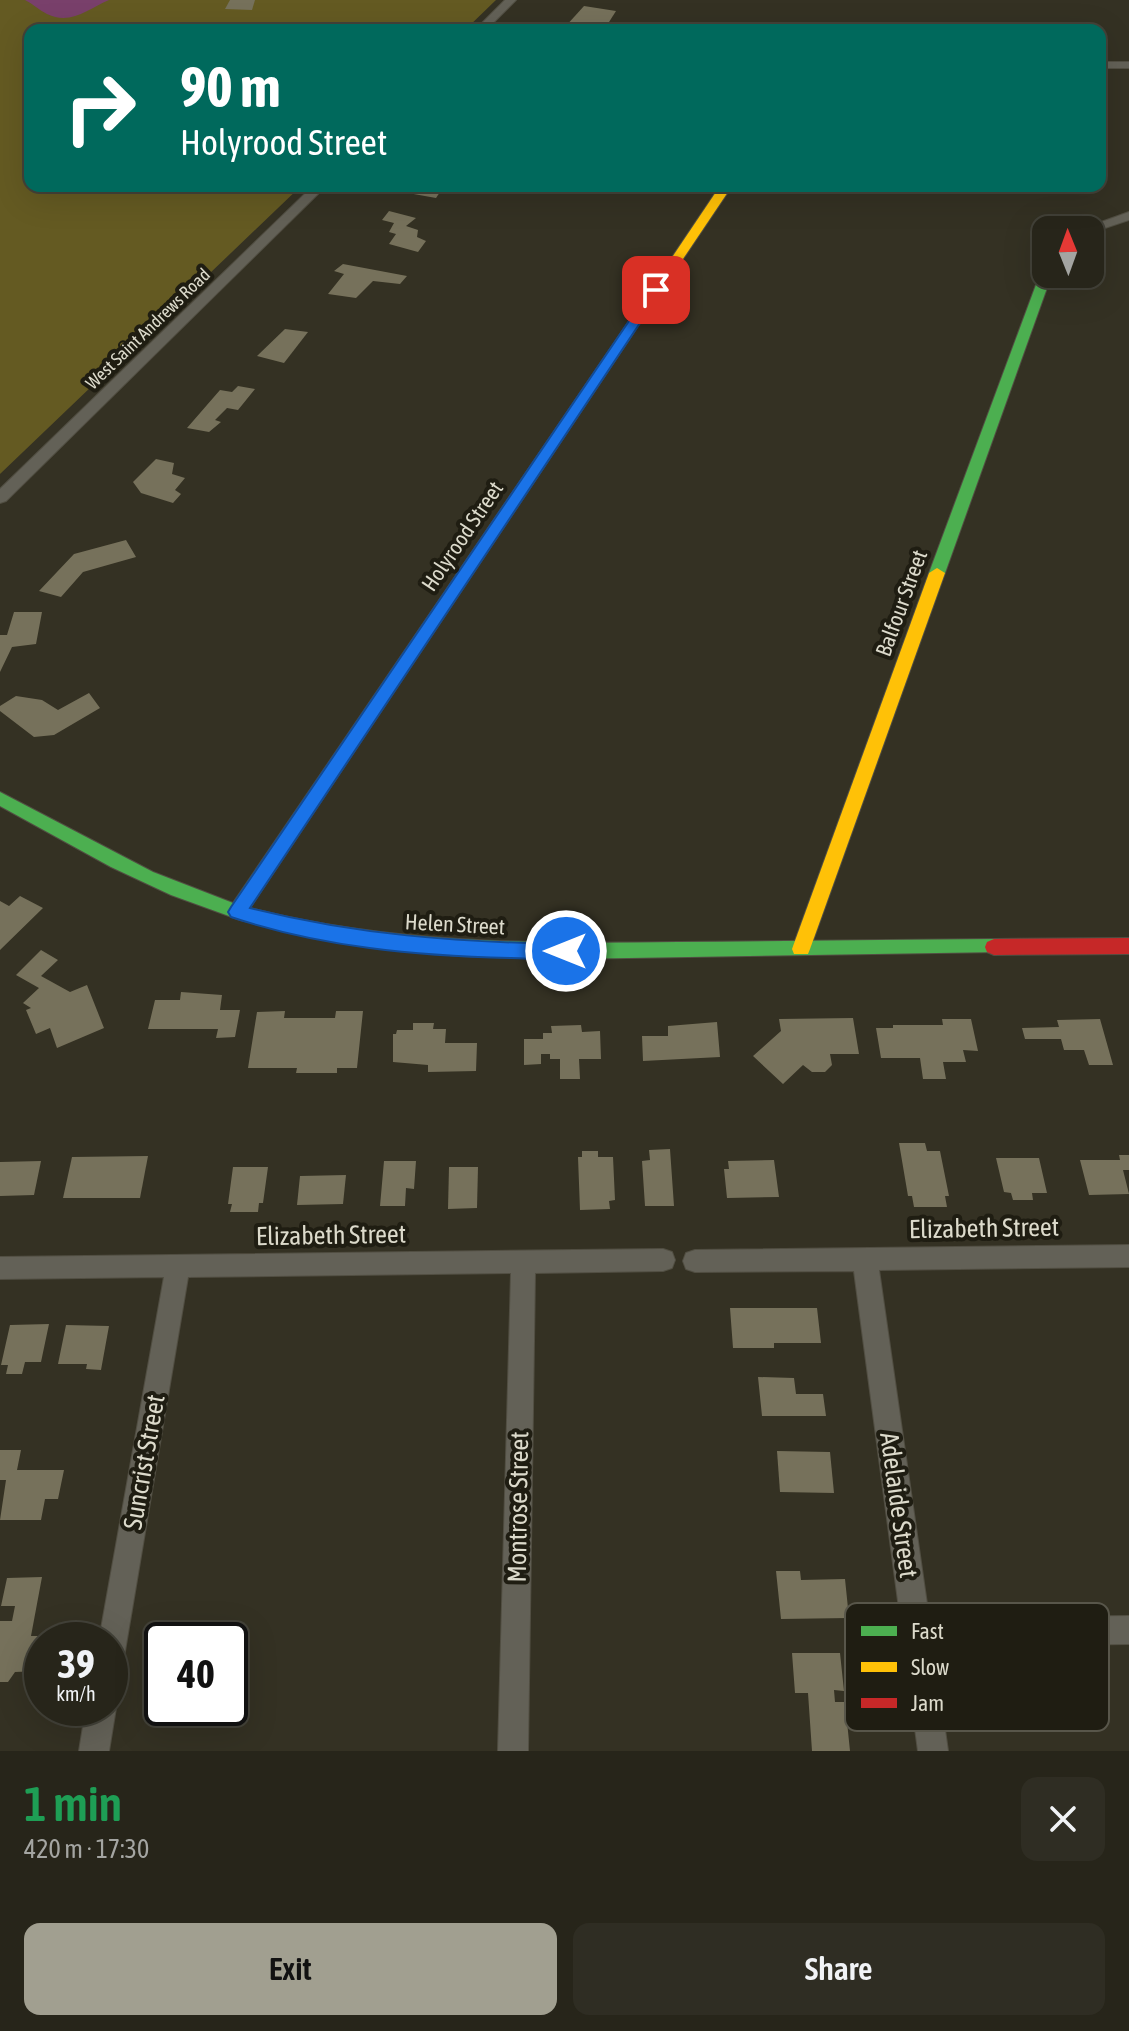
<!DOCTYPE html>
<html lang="en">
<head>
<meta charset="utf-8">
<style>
  :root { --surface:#27251a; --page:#2f2d23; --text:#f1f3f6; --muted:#a4a5a2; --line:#434239; --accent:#a19f90 }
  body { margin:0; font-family:"Asap Condensed",sans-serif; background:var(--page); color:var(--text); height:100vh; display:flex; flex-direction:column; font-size:30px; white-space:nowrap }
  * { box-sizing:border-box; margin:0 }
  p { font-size:26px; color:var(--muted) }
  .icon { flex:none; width:44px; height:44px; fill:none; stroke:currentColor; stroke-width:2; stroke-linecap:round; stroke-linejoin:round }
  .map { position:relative; height:1751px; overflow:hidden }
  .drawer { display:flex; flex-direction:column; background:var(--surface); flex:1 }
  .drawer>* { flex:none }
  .banner { position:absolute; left:24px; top:24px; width:1082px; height:168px; border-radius:16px; box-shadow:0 8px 32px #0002,0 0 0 2px var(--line); background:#00695c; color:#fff; overflow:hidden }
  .needle { width:52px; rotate:359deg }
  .fabs { position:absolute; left:1032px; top:216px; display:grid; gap:16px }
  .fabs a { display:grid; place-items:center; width:72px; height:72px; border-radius:16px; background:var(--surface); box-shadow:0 8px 32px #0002,0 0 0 2px var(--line); font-size:40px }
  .speed { position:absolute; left:24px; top:1622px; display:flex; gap:16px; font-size:40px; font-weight:700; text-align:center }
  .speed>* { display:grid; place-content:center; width:104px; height:104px; border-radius:50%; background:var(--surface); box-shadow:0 8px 32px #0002,0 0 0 2px var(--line); line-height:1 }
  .speed small { font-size:20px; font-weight:400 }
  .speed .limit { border:4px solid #111; border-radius:12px; background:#fff; color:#111 }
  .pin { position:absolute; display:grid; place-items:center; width:68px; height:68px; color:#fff; margin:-34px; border-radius:16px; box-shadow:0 4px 12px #0006 }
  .me { position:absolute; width:88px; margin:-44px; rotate:270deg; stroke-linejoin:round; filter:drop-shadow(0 0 6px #0008) }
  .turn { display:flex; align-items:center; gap:28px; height:168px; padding:0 24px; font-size:36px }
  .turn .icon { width:104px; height:104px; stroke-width:2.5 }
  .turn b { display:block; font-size:56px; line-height:68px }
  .round { display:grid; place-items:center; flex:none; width:84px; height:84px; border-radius:16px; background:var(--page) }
  .headline { display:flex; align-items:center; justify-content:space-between; height:136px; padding:0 24px }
  h1 { font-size:48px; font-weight:600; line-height:60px; color:#1e9e55 }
  .action { display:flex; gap:16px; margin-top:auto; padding:16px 24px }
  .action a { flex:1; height:92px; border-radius:16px; background:var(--accent); color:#111; font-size:32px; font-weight:600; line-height:92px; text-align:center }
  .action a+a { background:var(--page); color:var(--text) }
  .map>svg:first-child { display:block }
  .green { fill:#645a22 }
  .water { fill:#79406b }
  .building { fill:#76715b }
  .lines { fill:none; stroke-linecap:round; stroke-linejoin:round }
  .street-casing { stroke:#514e42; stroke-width:2 }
  .fast-casing { stroke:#514e42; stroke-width:2 }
  .slow-casing { stroke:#514e42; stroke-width:2 }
  .jam-casing { stroke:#514e42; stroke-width:2 }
  .street { fill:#636157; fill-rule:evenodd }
  .fast { fill:#4caf50; fill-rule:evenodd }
  .slow { fill:#ffc107; fill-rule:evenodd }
  .jam { fill:#c62828; fill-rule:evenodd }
  .route { fill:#1a73e8; stroke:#114b97; stroke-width:2 }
  .labels { text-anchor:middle; stroke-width:8; stroke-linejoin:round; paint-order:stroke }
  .far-street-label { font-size:18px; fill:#dcdacb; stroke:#1f1d12 }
  .street-label { font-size:22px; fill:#dcdacb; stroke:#1f1d12 }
  .near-street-label { font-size:26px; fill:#dcdacb; stroke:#1f1d12 }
  .key { fill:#1f1d12; stroke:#58564a; stroke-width:2 }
  .key-label { font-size:22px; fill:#dcdacb }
</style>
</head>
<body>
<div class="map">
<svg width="1129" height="1751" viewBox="0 0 1129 1751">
  <rect width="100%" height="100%" fill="#343123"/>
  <path class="green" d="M 0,0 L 496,0 L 465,30 L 30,30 L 30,186 L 301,186 L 0,474 Z"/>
  <path class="water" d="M 25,0 L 109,0 C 89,8 71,26 47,14 C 39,10 33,4 25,0 Z"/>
  <g class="building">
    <path d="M 230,0 L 255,0 L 252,10 L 225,9 Z"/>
    <path d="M 584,6 L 616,11 L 604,30 L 565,27 Z"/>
    <path d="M 415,186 L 444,186 L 436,198 L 408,193 Z"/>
    <path d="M 389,211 L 416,218 L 406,226 L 418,230 L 417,237 L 426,241 L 418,252 L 389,244 L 396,234 L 389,232 L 394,223 L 382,220 Z"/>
    <path d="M 343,264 L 407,276 L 400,284 L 373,281 L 356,298 L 328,294 L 344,274 L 334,271 Z"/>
    <path d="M 285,329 L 308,332 L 284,363 L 257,356 Z"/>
    <path d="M 238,386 L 255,389 L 238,410 L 227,408 L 215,420 L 221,422 L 209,432 L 187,428 L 220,390 L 232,392 Z"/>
    <path d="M 156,459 L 174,463 L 172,474 L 185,478 L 175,490 L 181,494 L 173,503 L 141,493 L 133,482 Z"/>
    <path d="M 126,540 L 136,557 L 83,572 L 61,597 L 39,591 L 74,554 Z"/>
    <path d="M 14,612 L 42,612 L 36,644 L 12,647 L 0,672 L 0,635 L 7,635 Z"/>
    <path d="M 89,693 L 100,708 L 54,735 L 34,737 L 0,711 L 0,706 L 16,696 L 42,700 L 58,710 Z"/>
    <path d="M 20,896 L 43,908 L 0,950 L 0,901 L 9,906 Z"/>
    <path d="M 41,950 L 58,960 L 41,976 L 70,992 L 87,985 L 104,1028 L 57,1048 L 50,1028 L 36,1034 L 26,1010 L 31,1008 L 23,1003 L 39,988 L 16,975 Z"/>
    <path d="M 181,992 L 222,995 L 220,1010 L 240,1010 L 235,1037 L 216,1038 L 218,1029 L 148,1029 L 155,1000 L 180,1000 Z"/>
    <path d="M 285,1011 L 284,1018 L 335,1018 L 336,1011 L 363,1011 L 357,1068 L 337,1068 L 337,1073 L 296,1073 L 297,1068 L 248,1068 L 257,1012 Z"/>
    <path d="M 853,1018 L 859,1054 L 830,1054 L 832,1065 L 825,1072 L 812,1072 L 803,1065 L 783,1084 L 753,1056 L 781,1031 L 779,1019 Z"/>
    <path d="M 942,1019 L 971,1019 L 978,1051 L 963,1050 L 966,1062 L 943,1062 L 946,1079 L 923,1079 L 920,1058 L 881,1058 L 876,1028 L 893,1028 L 893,1025 L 943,1025 Z"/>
    <path d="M 1100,1019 L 1113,1065 L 1089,1065 L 1084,1050 L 1064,1050 L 1061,1039 L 1025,1039 L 1022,1028 L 1059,1027 L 1057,1020 Z"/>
    <path d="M 717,1022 L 720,1057 L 643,1061 L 642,1036 L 668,1036 L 668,1026 Z"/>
    <path d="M 413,1023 L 434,1023 L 433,1029 L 446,1029 L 445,1043 L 477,1043 L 476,1071 L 428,1072 L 428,1065 L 393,1062 L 393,1034 L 396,1034 L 397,1030 L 413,1030 Z"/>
    <path d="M 581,1025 L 582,1032 L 600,1031 L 601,1059 L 579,1059 L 580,1079 L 560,1079 L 560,1059 L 550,1059 L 550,1054 L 541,1054 L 541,1064 L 524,1065 L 524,1039 L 543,1039 L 543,1033 L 552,1033 L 551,1026 Z"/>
    <path d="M 899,1143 L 925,1143 L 927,1151 L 940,1151 L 949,1196 L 945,1196 L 947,1207 L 914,1207 L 912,1196 L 908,1196 Z"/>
    <path d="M 670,1149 L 674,1206 L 645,1206 L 642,1161 L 650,1160 L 649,1150 Z"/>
    <path d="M 582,1151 L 598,1151 L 598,1157 L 613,1157 L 615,1200 L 609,1201 L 610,1209 L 580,1210 L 578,1157 L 582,1157 Z"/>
    <path d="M 1119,1155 L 1129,1155 L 1129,1170 L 1123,1170 L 1129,1194 L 1089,1195 L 1080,1160 L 1120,1160 Z"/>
    <path d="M 148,1156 L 140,1198 L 63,1198 L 72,1157 Z"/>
    <path d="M 996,1158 L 1039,1158 L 1047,1193 L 1032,1193 L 1033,1200 L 1013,1200 L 1011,1193 L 1004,1192 Z"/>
    <path d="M 774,1160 L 779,1197 L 727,1198 L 724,1169 L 729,1169 L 728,1161 Z"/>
    <path d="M 41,1161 L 34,1195 L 0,1196 L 0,1162 Z"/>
    <path d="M 384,1161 L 416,1161 L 414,1189 L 406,1188 L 405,1206 L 380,1206 Z"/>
    <path d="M 233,1167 L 268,1167 L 263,1203 L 259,1203 L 258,1212 L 230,1212 L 232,1204 L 228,1204 Z"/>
    <path d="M 449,1167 L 478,1167 L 477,1208 L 448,1209 Z"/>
    <path d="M 346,1175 L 343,1204 L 297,1205 L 300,1176 Z"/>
    <path d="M 730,1308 L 817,1308 L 821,1343 L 774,1343 L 774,1348 L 733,1348 Z"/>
    <path d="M 49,1324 L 41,1362 L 25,1362 L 22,1374 L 6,1374 L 8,1365 L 1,1365 L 10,1325 Z"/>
    <path d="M 66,1325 L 109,1326 L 101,1370 L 86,1369 L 87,1364 L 58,1364 Z"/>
    <path d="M 758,1377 L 794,1378 L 796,1394 L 823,1394 L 826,1416 L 762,1416 Z"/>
    <path d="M 0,1450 L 21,1450 L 17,1470 L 64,1470 L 58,1499 L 45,1499 L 41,1520 L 0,1520 L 6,1480 L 0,1480 Z"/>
    <path d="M 777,1451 L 830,1452 L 834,1493 L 780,1492 Z"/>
    <path d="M 776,1571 L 800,1571 L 801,1580 L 845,1579 L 849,1618 L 781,1619 Z"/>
    <path d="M 42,1577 L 31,1636 L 46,1636 L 42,1640 L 39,1671 L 15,1672 L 8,1682 L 0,1682 L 0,1621 L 12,1621 L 15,1606 L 1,1606 L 7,1578 Z"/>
    <path d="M 792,1653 L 840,1653 L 844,1691 L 834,1690 L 835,1702 L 845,1702 L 850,1751 L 812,1751 L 808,1693 L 795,1693 Z"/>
  </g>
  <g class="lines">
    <defs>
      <g id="street">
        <path d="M 505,0 L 516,0 L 486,30 L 475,30 Z"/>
        <rect x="1100" y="62" width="29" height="6"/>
        <path d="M 313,186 L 326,186 L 6,501 L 0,503 L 0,489 Z"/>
        <path d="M 1129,212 L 1129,220 L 1090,233 L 1090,230 L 1079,230 Z"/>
        <path d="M 1129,1245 L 1129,1267 L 879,1270 L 929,1618 L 1129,1616 L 1129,1644 L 933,1646 L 948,1751 L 918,1751 L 854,1271 L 695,1272 L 686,1269 L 683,1261 L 686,1253 L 695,1250 Z"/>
        <path d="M 663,1249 L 672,1252 L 675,1260 L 672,1268 L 663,1271 L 535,1273 L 528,1751 L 498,1751 L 511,1273 L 188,1277 L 124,1657 L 120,1667 L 110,1671 L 110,1640 L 99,1640 L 164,1277 L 0,1279 L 0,1257 Z"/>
        <path d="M 110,1697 L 116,1708 L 109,1751 L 79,1751 L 86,1708 L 110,1708 Z"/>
      </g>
      <g id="fast">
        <path d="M 1046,270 L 1046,274 L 1052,274 L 945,573 L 937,578 L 932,576 L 929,573 L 1040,274 Z"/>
        <path d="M 648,298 L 654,302 L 250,908 C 391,944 533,944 678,942 C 783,941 889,940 994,939 L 1001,942 L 1003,947 L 1001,952 L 568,959 L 458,956 L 348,944 L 240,920 L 171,895 L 111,867 L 0,806 L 0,792 L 153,872 L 233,903 L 642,302 Z"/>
      </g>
      <g id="slow">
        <path d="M 720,186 L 732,186 L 652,305 L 644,305 L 642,302 Z"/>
        <path d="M 937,568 L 945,573 L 810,949 L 808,954 L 794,954 L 792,949 L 929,573 Z"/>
      </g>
      <path id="jam" d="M 1129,938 L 1129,954 L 994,955 L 987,952 L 985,947 L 987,942 L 994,939 Z"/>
    </defs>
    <use href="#street" class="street-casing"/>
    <use href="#fast" class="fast-casing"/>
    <use href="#slow" class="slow-casing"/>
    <use href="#jam" class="jam-casing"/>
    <use href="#street" class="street"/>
    <use href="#fast" class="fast"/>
    <use href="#slow" class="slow"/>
    <use href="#jam" class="jam"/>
  </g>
  <path class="route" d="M 656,286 L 662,290 L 250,908 C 357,935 456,942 566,944 L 573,946 L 575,951 L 573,957 C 555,963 530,958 511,958 C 417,956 321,947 231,917 L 228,912 L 231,907 L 650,290 Z"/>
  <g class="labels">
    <g class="far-street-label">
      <text transform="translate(148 329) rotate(-44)" y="6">West Saint Andrews Road</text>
    </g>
    <g class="street-label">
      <text transform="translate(462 536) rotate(-56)" y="8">Holyrood Street</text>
      <text transform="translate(901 603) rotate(-70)" y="8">Balfour Street</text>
      <text transform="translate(455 924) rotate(3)" y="8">Helen Street</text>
    </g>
    <g class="near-street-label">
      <text transform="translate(984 1228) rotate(-1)" y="9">Elizabeth Street</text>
      <text transform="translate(331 1235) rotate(-1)" y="9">Elizabeth Street</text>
      <text transform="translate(144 1462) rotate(-80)" y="9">Suncrist Street</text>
      <text transform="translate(899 1505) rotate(82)" y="9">Adelaide Street</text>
      <text transform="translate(518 1507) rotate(-89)" y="9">Montrose Street</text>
    </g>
  </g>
  <rect x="845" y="1603" width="264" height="128" rx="12" class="key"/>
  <rect x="861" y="1626" width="36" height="10" fill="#4caf50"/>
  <rect x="861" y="1662" width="36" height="10" fill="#ffc107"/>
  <rect x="861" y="1698" width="36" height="10" fill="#c62828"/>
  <g class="key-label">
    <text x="911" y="1639">Fast</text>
    <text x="911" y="1675">Slow</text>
    <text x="911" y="1711">Jam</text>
  </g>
</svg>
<div class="fabs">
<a><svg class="needle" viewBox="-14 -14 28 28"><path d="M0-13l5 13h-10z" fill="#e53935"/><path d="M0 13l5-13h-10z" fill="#a4a5a2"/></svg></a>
</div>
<div class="speed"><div>39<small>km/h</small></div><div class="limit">40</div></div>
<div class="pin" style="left:656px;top:290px;background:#d93025"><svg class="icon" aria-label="arrive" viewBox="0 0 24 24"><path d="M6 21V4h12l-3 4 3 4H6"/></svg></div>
<svg class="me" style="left:566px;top:951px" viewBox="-20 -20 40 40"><circle r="17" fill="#1a73e8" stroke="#fff" stroke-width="3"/><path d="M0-11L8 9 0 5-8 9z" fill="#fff"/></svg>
<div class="banner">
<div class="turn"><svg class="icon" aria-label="right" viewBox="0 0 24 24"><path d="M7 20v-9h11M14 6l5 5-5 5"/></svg><div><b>90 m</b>Holyrood Street</div></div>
</div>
</div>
<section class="drawer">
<div class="headline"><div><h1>1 min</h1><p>420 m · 17:30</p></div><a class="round"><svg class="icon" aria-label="close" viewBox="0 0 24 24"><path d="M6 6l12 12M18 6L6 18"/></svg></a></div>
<div class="action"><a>Exit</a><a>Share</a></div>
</section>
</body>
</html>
